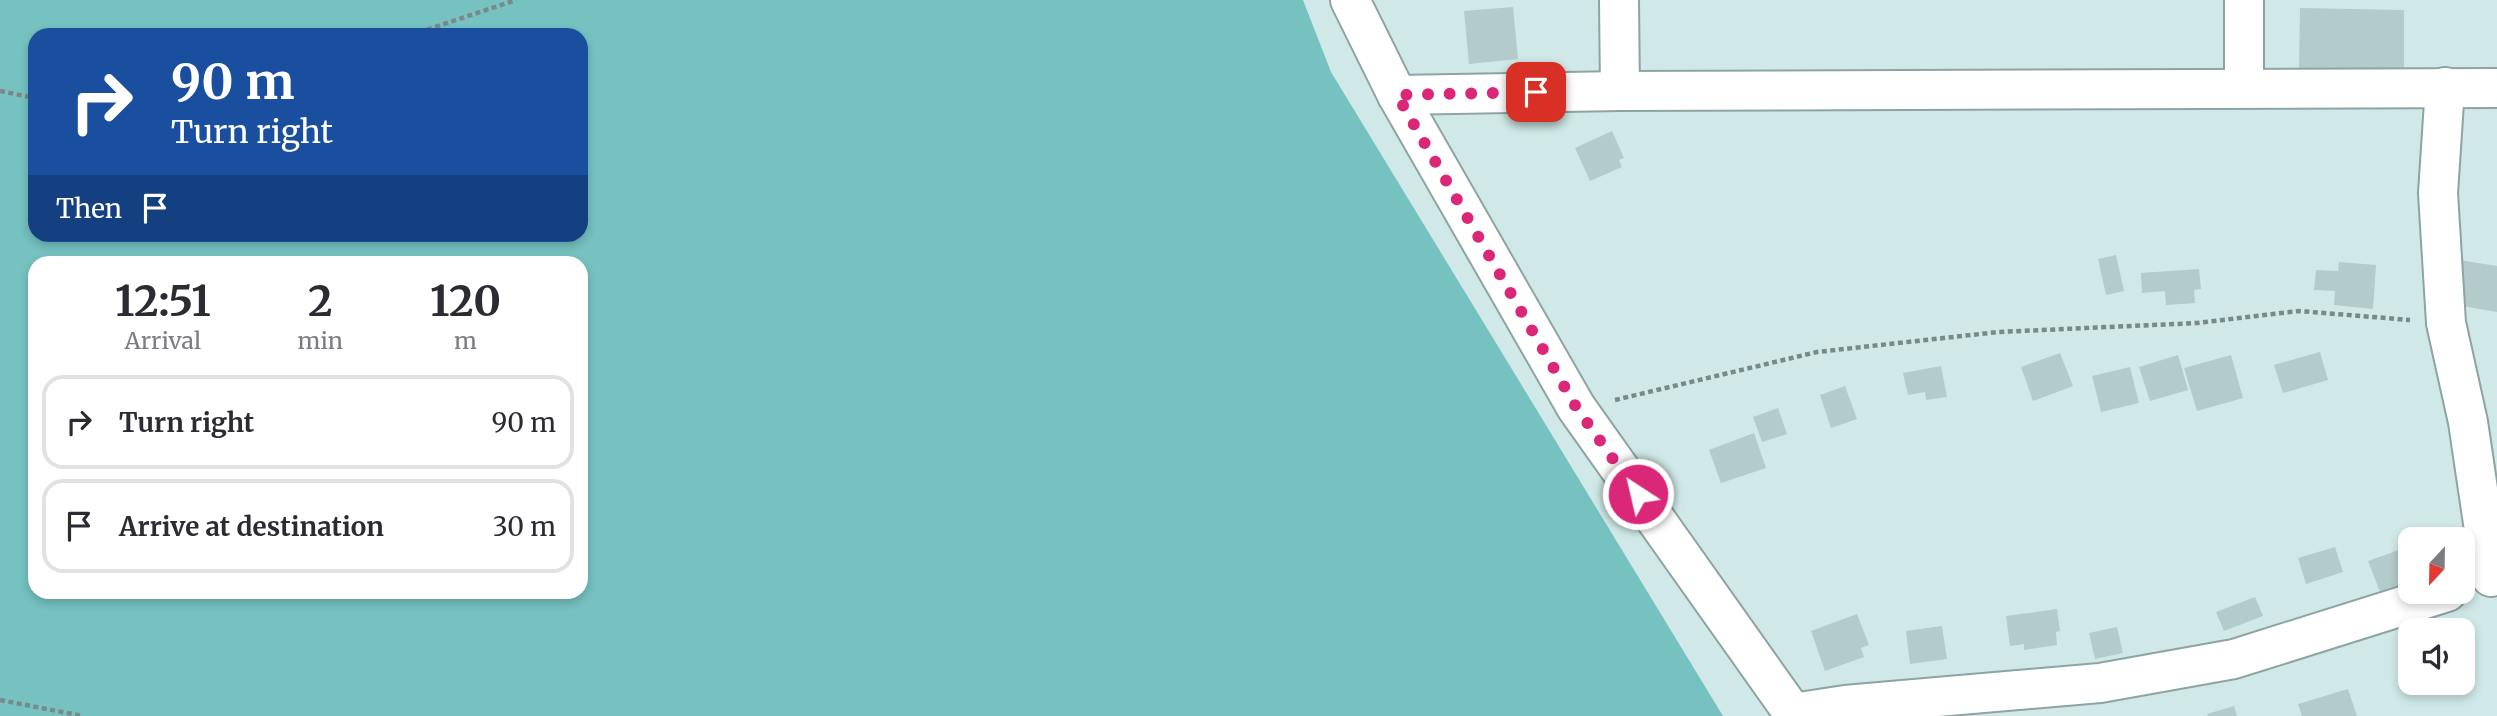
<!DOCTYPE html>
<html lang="en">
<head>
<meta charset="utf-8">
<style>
  :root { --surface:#fff; --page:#f2f2f3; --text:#2b2b33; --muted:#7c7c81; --line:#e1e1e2 }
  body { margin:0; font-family:Merriweather,serif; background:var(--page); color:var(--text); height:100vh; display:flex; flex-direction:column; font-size:26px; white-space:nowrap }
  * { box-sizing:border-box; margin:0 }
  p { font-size:23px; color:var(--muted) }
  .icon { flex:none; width:38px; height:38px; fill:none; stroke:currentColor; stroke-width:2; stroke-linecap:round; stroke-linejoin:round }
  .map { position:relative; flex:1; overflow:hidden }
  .sheet { position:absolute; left:28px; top:256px; width:560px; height:343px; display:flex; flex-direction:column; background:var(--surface); border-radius:21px; box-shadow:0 4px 10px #0003 }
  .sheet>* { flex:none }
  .top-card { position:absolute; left:28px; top:28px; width:560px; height:214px; border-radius:21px; box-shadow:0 4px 10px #0003; background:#1a4fa0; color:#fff; overflow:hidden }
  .needle { width:46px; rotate:202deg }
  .buttons { position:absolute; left:2398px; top:527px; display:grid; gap:14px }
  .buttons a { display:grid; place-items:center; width:77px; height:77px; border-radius:14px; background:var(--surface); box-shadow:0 4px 10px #0003; font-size:35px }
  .pin { position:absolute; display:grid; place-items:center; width:60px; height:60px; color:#fff; margin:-30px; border-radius:14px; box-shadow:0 4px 10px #0006 }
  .me { position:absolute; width:77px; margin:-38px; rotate:325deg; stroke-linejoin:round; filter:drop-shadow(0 0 5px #0008) }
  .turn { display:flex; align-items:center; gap:24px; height:147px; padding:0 28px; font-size:32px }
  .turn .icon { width:91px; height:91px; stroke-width:2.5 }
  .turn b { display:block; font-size:49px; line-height:60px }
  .then { display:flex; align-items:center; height:66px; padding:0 28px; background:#0003; gap:14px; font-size:26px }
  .eta { display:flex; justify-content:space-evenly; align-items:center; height:119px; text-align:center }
  .eta b { font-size:42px; font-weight:700; line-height:49px }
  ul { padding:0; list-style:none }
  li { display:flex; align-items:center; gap:21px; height:94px; margin:0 14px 10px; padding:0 14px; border:4px solid var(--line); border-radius:21px }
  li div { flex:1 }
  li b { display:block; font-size:26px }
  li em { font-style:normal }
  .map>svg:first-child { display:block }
  .green { fill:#75c2c1; fill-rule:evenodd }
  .building { fill:#b3cbca }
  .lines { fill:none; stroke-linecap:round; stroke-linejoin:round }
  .street-casing { stroke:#8da4a3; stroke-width:42 }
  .path { stroke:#788989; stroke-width:4.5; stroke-dasharray:5 3.5; stroke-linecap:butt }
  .street { stroke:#fff; stroke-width:38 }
  .route { stroke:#db2777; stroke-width:12; stroke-dasharray:0 21.6 }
</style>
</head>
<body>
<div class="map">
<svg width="2497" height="716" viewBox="0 0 2497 716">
  <rect width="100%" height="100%" fill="#d0e9e8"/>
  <path class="green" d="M 0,0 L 1303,0 L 1331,72 L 1723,716 L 0,716 ZM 35,35 L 581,35 L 581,234 L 35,234 ZM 35,262 L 581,262 L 581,592 L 35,592 Z"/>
  <g class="building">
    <path d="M 1513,7 L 1518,59 L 1469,64 L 1464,11 Z"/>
    <path d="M 2300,8 L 2404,10 L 2404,69 L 2299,68 Z"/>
    <path d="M 1612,131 L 1624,158 L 1619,160 L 1622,167 L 1590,181 L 1575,148 Z"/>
    <path d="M 2116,255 L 2124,291 L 2106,295 L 2098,259 Z"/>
    <path d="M 2459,260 L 2497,266 L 2497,312 L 2451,304 Z"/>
    <path d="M 2339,262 L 2376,265 L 2373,309 L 2334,305 L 2335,291 L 2314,290 L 2316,270 L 2338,271 Z"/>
    <path d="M 2199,269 L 2201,289 L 2194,290 L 2195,303 L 2166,305 L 2165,291 L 2142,293 L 2141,273 Z"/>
    <path d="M 2320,352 L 2328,380 L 2283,393 L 2274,365 Z"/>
    <path d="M 2060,353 L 2073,386 L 2033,401 L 2021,367 Z"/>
    <path d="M 2178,355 L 2188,390 L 2150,401 L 2139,367 Z"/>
    <path d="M 2231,355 L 2243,398 L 2197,411 L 2184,368 Z"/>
    <path d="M 1941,366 L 1947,397 L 1926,400 L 1925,392 L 1908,395 L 1903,373 Z"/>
    <path d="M 2130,367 L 2139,403 L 2101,412 L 2092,376 Z"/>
    <path d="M 1845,386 L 1857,419 L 1831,428 L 1820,395 Z"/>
    <path d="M 1778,408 L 1787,434 L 1762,442 L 1753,417 Z"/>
    <path d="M 1754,433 L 1766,468 L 1721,483 L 1709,450 Z"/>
    <path d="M 2471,539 L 2479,566 L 2462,570 L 2462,542 Z"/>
    <path d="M 2410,546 L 2410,587 L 2382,597 L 2368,561 Z"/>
    <path d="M 2335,547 L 2343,572 L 2306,584 L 2298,558 Z"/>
    <path d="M 2255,597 L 2263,616 L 2224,631 L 2216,612 Z"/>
    <path d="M 2057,609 L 2060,631 L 2056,632 L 2057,645 L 2024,650 L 2024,644 L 2010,646 L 2006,616 Z"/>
    <path d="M 1857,614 L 1869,645 L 1861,648 L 1864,657 L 1825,671 L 1811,631 Z"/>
    <path d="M 1942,626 L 1947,659 L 1910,664 L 1906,631 Z"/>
    <path d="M 2117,627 L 2123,653 L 2095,659 L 2089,633 Z"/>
    <path d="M 2348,689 L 2357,716 L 2302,716 L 2298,704 Z"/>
    <path d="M 2234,706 L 2237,716 L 2208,716 L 2207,714 Z"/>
  </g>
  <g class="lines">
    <defs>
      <g id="street">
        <path d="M 1350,0 L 1397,95 L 1576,407 L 1795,716"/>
        <path d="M 1619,0 L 1620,91"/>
        <path d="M 2445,87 L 2438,193 L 2446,323 L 2468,422 L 2491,577 L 2497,575"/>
        <path d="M 2244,88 L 2244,0"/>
        <path d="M 1397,95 L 1620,91 L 2497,88"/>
        <path d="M 1793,713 L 1845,705 L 2100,683 L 2234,659 L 2447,592"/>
      </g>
    </defs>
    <use href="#street" class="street-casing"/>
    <g class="path">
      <path d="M 411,35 L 516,0"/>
      <path d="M 0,91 L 35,98"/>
      <path d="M 1615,400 L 1817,352 L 1998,332 L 2197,323 L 2299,311 L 2410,320"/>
      <path d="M 0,700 L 83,716"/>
    </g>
    <use href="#street" class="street"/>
  </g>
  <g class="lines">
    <path class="route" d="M 1536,92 L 1397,95 L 1576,407 L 1638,494"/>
  </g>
</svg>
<div class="buttons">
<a><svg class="needle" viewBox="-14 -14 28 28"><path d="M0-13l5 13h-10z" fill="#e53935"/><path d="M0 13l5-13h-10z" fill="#7c7c81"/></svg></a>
<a><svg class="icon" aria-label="sound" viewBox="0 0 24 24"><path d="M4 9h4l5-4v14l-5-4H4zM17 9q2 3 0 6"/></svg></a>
</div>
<div class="pin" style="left:1536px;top:92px;background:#d93025"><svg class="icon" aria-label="arrive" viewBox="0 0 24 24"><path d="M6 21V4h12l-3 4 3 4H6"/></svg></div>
<svg class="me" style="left:1638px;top:494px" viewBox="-20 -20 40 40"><circle r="17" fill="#db2777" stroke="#fff" stroke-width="3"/><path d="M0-11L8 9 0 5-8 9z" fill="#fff"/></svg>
<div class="top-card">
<div class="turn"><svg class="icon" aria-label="right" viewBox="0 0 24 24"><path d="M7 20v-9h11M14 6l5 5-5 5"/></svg><div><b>90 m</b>Turn right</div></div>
<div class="then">Then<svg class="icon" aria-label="arrive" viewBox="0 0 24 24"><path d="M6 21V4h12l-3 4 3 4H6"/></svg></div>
</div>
<section class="sheet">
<div class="eta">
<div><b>12:51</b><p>Arrival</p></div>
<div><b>2</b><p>min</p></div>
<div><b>120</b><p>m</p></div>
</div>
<ul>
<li><svg class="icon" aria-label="right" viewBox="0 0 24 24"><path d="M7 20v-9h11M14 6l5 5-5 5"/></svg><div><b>Turn right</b></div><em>90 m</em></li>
<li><svg class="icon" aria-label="arrive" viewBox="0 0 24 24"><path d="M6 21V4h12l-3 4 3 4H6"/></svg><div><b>Arrive at destination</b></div><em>30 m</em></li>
</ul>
</section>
</div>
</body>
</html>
